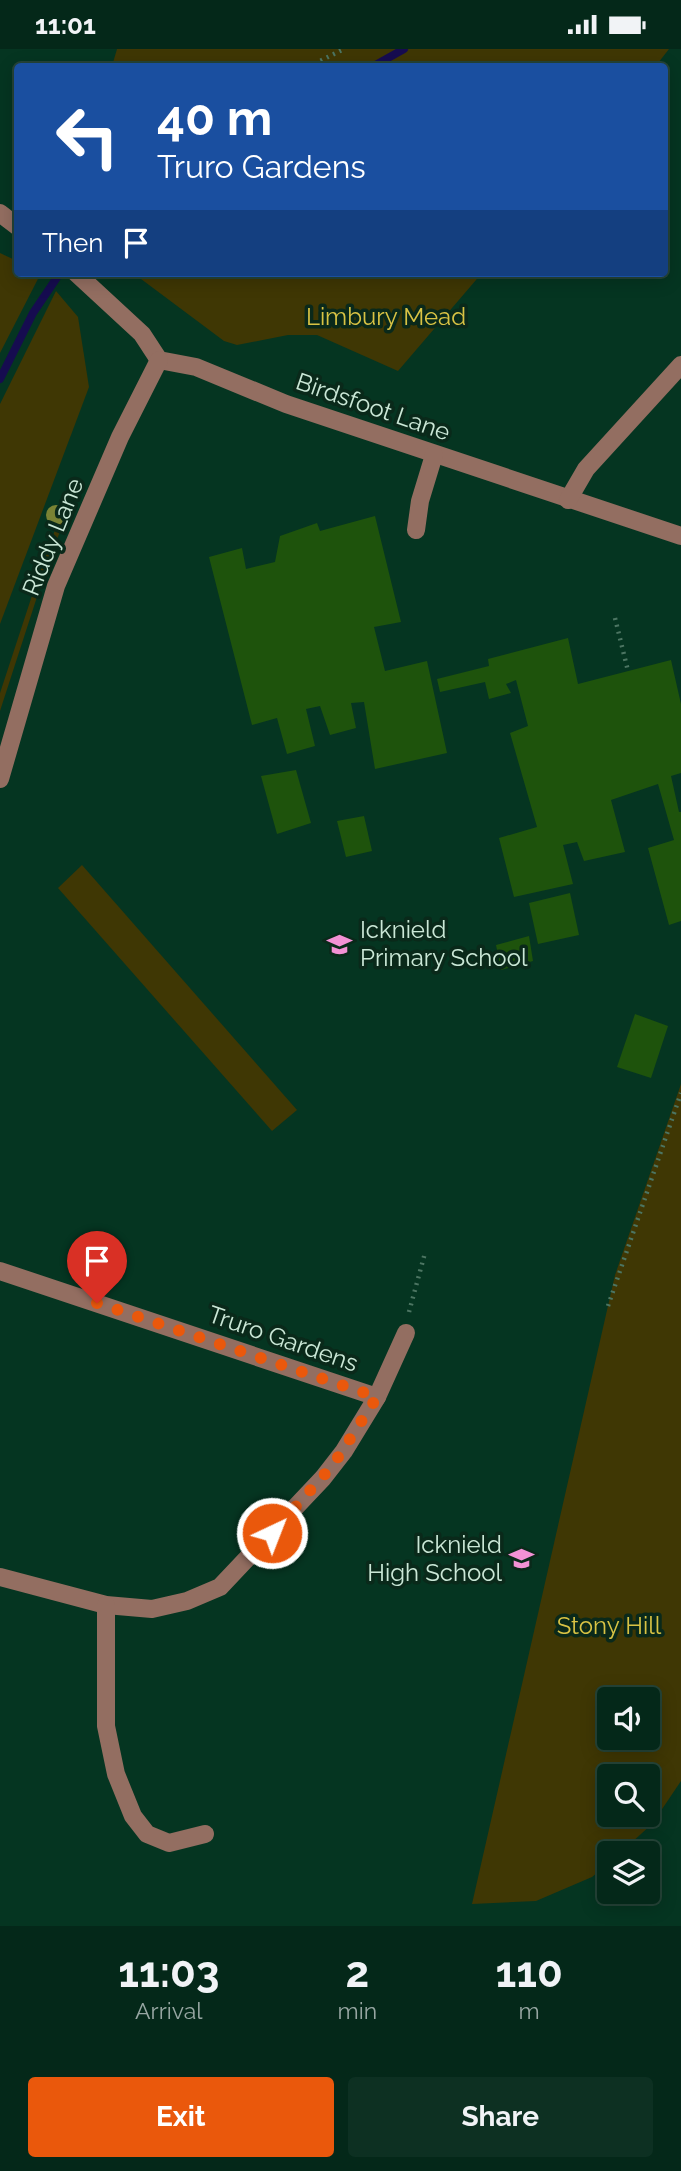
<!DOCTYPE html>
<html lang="en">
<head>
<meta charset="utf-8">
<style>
  :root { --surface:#042819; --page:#0d3022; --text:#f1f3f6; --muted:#97a6a2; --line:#254438; --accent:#ea580c }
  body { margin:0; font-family:Raleway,sans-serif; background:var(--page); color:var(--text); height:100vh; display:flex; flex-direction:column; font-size:26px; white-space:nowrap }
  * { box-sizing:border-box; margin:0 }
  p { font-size:23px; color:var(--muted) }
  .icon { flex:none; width:38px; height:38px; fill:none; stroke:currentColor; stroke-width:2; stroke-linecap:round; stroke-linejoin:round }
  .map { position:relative; height:1877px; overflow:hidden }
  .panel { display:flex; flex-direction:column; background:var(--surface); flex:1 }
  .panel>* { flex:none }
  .guide { position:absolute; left:14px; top:14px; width:654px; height:214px; border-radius:7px; box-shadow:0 4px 18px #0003,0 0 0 2px var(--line); background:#1a4fa0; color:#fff; overflow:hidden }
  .fabs { position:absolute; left:597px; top:1638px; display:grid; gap:14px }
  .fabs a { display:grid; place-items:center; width:63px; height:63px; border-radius:7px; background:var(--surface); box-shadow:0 4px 18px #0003,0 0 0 2px var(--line); font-size:35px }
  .pin { position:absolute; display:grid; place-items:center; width:60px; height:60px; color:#fff; margin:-72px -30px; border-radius:50% 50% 50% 0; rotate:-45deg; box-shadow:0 0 7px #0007 }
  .pin .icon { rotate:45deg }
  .me { position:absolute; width:77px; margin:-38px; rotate:43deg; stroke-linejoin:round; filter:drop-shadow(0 0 5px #0008) }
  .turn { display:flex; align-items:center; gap:24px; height:147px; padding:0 28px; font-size:32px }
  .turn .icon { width:91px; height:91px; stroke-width:2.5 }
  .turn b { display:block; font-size:49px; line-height:60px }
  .then { display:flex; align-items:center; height:66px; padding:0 28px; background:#0003; gap:14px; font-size:26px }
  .eta { display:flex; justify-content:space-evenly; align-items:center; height:119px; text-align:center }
  .eta b { font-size:42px; font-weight:700; line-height:49px }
  .button { display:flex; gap:14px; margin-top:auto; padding:14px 28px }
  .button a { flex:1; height:80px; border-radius:7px; background:var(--accent); color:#fff; font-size:28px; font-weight:700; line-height:80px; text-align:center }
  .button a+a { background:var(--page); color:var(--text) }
  .status { display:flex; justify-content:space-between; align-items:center; height:49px; padding:0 35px; background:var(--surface); direction:ltr }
  .status svg { height:19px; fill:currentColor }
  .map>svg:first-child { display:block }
  .green { fill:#3f3704; fill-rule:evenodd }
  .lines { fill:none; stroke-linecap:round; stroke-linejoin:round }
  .stream { stroke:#160c50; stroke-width:8 }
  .building { fill:#1e530c }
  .path { stroke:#4c7562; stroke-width:4.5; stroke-dasharray:2 5; stroke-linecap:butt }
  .minor { stroke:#936e61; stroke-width:18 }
  .tree { fill:#7a8334 }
  .route { stroke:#ea580c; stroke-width:12; stroke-dasharray:0 21.6 }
  .labels { text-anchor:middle; stroke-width:7; stroke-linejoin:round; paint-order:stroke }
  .park-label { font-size:24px; fill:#d9c344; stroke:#0a291a }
  .street-label { font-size:24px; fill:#cbe8d7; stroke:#0a291a }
  .poi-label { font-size:24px; fill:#cbe8d7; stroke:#0a291a; text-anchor:start }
</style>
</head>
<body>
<div class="status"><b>11:01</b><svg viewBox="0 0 49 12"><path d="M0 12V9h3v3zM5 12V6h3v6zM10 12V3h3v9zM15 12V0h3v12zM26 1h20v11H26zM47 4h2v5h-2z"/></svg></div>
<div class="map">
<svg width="681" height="1877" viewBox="0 0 681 1877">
  <rect width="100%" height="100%" fill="#053521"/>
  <g class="green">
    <path d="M 117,0 L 669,0 L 655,18 L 112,17 Z"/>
    <path d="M 0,204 L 17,212 L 18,224 L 41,224 L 0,304 Z"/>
    <path d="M 133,224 L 482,224 L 398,322 L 317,286 L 288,286 L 237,296 L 224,292 Z"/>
    <path d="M 56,242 L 78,268 L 89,338 L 0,575 L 0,355 Z"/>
    <path d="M 72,451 L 48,514 L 0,662 L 0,644 L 44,510 L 63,460 Z"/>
    <path d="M 82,816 L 297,1061 L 272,1082 L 58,839 Z"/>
    <path d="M 681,1035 L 681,1732 L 652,1775 L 620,1804 L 609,1804 L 609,1814 L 592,1828 L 536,1852 L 472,1855 L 615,1226 ZM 609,1650 L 648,1650 L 648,1689 L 609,1689 ZM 648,1727 L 648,1766 L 609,1766 L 609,1727 Z"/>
  </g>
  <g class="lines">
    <g class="stream">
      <path d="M 372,18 L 404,0"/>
      <path d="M 0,330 L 33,264 L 60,224"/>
    </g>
  </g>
  <g class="building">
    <path d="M 375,467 L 401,573 L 374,578 L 385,622 L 427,612 L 447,704 L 375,720 L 364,653 L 351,654 L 356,679 L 330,686 L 320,657 L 306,660 L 315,697 L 287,705 L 277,669 L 252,676 L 209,508 L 242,499 L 246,520 L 275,513 L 280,487 L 317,474 L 320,482 Z"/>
    <path d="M 568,589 L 578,635 L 671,611 L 681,655 L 681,724 L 671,727 L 679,763 L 681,763 L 681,872 L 669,876 L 648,799 L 674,791 L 658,735 L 611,751 L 625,803 L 584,812 L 577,793 L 563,796 L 573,835 L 514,848 L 499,789 L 537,778 L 510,684 L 528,677 L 516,631 L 506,635 L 511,644 L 489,650 L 485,633 L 440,643 L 437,630 L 489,617 L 488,610 Z"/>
    <path d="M 296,721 L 311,774 L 277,785 L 261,727 Z"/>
    <path d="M 364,767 L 372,802 L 346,808 L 337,772 Z"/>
    <path d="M 570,844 L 579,886 L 538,895 L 529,854 Z"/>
    <path d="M 529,887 L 533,912 L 501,921 L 496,896 Z"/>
    <path d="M 635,965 L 668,977 L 651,1029 L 617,1018 Z"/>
  </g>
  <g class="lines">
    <g class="path">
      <path d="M 308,18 L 344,0"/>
      <path d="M 615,569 L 628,622"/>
      <path d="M 608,1257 L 681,1044"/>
      <path d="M 409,1263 L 425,1204"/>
    </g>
    <g class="minor">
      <path d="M 0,164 L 18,178"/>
      <path d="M 76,224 L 142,285 L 159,311 L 196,318 L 286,355 L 681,487"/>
      <path d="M 568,451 L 586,420 L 681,316"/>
      <path d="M 416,481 L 420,452 L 434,406"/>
      <path d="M 0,730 L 56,537 L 120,388 L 159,311"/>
      <path d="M 0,1222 L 377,1348 L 344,1402 L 323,1429 L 220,1538 L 187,1552 L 152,1560 L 106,1556 L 0,1528"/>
      <path d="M 377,1348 L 406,1284"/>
      <path d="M 106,1556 L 106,1677 L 116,1725 L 133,1767 L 147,1785 L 169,1794 L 205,1785"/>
    </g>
  </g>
  <circle class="tree" cx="56" cy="466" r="10"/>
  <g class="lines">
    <path class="route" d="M 97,1254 L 377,1348 L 333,1416 L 272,1484"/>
  </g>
  <defs>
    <symbol id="school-bare" viewBox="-9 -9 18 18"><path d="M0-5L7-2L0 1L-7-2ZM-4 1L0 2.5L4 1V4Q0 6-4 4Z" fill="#f391d5" stroke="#0a291a" stroke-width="2.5" paint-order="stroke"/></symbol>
  </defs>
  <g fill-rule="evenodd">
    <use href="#school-bare" x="322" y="878" width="35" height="35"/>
    <use href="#school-bare" x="504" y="1492" width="35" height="35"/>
  </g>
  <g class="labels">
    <g class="park-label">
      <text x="386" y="276">Limbury Mead</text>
      <text x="609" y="1585">Stony Hill</text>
    </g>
    <g class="street-label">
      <text transform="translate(373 358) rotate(19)" y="8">Birdsfoot Lane</text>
      <text transform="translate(53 488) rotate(-68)" y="8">Riddy Lane</text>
      <text transform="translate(283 1290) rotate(19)" y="8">Truro Gardens</text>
    </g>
    <g class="poi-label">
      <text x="360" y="889">Icknield<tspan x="360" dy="28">Primary School</tspan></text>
      <text x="502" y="1504" text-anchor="end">Icknield<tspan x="502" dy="28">High School</tspan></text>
    </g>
  </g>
</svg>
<div class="fabs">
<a><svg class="icon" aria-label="sound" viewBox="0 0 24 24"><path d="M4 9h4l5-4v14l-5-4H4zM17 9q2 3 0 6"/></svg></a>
<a><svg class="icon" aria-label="search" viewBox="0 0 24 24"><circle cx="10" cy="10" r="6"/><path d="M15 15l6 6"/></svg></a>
<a><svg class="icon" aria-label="layers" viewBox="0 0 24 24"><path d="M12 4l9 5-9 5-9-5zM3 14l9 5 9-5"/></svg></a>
</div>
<div class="pin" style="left:97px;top:1254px;background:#d93025"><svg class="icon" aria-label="arrive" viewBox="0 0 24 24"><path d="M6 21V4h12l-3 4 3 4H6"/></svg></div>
<svg class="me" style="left:272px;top:1484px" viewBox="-20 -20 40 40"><circle r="17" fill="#ea580c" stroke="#fff" stroke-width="3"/><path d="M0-11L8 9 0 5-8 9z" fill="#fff"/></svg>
<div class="guide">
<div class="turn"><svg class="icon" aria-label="left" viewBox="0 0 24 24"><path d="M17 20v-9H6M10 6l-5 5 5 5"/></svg><div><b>40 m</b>Truro Gardens</div></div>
<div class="then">Then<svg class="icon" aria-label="arrive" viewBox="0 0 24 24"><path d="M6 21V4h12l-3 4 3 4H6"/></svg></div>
</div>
</div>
<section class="panel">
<div class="eta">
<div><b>11:03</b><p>Arrival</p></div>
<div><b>2</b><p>min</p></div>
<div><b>110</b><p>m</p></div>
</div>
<div class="button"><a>Exit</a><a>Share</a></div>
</section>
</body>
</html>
